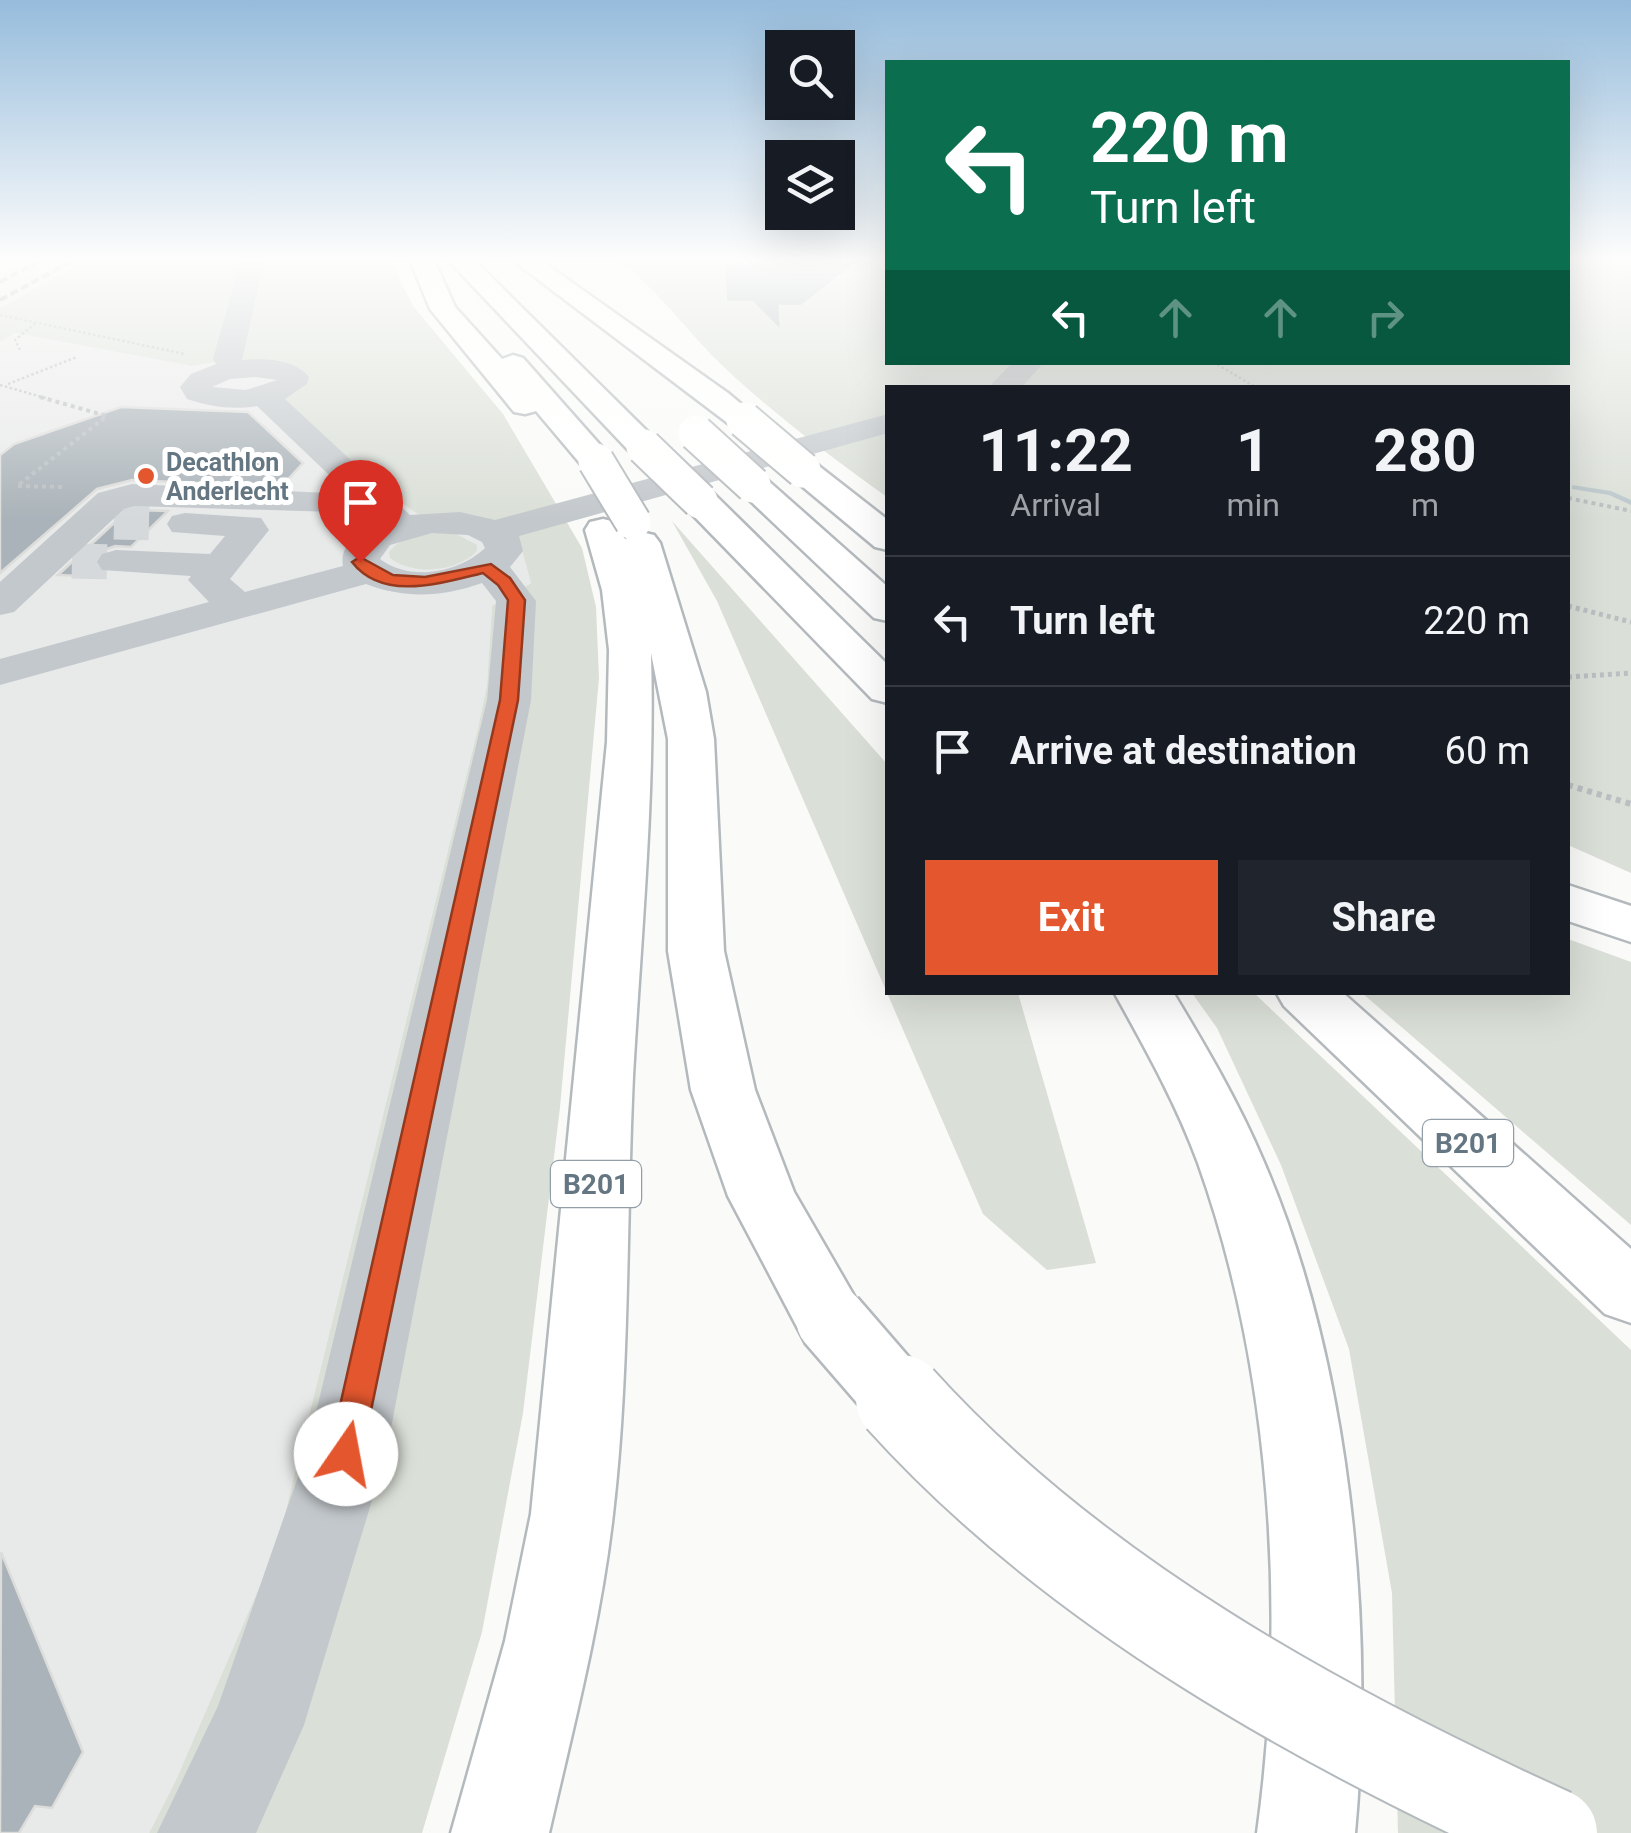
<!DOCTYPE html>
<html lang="en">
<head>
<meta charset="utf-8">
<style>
  :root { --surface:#171b24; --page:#20242c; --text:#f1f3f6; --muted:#9ea1a6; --line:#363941; --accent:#e4572e }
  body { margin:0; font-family:Roboto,sans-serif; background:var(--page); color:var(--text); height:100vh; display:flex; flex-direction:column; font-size:38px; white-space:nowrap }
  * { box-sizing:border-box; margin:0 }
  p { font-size:32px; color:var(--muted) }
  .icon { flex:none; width:55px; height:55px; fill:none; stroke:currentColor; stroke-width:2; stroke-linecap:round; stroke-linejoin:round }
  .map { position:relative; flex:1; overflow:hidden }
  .sheet { position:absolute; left:885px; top:385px; width:685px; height:610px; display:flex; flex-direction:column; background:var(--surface); border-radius:0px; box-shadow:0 10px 40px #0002 }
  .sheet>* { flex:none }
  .top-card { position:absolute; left:885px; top:60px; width:685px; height:305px; border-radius:0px; box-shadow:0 10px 40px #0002; background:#0b6e4f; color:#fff; overflow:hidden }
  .tools { position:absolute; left:765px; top:30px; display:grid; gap:20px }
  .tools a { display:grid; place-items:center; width:90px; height:90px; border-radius:0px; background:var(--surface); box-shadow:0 10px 40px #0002; font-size:50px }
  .pin { position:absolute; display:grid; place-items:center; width:85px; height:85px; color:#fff; margin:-102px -42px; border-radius:50% 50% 50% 0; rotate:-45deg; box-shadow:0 0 10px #0007 }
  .pin .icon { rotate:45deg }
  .me { position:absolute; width:110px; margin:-55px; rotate:12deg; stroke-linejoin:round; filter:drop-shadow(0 0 8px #0008) }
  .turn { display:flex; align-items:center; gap:35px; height:210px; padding:0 40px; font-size:45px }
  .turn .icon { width:130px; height:130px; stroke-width:2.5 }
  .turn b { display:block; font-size:70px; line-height:85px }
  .lanes { display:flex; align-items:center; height:95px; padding:0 40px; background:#0003; justify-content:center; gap:50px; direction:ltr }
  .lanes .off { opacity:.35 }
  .eta { display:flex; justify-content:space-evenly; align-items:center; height:170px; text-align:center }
  .eta b { font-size:60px; font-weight:700; line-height:70px }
  .cta { display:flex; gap:20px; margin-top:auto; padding:20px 40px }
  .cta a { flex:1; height:115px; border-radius:0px; background:var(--accent); color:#fff; font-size:40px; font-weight:700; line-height:115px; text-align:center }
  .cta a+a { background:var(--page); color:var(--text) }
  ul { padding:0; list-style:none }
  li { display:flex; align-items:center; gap:30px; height:130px; padding:0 40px; border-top:2px solid var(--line) }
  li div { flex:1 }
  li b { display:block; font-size:38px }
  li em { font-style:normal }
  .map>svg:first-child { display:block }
  .built { fill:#e8e9e9 }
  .green { fill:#dadfd7 }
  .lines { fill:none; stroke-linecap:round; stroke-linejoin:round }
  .stream { fill:#bbc7cb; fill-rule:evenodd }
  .building { fill:#aab3b9; stroke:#dcdcda; stroke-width:2.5 }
  .minor-tunnel { stroke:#d5d9db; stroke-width:35; stroke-dasharray:35 18; stroke-linecap:butt }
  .highway-casing { stroke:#b4b9bd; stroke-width:5 }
  .path-far3 { stroke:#bbbfc2; stroke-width:2.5; stroke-dasharray:2.5 2.5; stroke-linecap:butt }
  .path-far2 { stroke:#bbbfc2; stroke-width:4; stroke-dasharray:4 4; stroke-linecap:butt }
  .path-far1 { stroke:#bbbfc2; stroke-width:5; stroke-dasharray:4 4; stroke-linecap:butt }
  .path { stroke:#bbbfc2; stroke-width:6; stroke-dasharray:5 5; stroke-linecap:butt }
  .minor { fill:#c3c8cc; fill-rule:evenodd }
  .highway { fill:#fff; fill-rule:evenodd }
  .rail { stroke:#a2aab0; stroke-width:4; stroke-dasharray:8 4; stroke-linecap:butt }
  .highway-bridge-far2-casing { stroke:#b4b9bd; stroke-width:39; stroke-linecap:butt }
  .highway-bridge-far1-casing { stroke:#b4b9bd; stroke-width:74; stroke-linecap:butt }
  .highway-bridge-casing { stroke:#b4b9bd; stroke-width:92; stroke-linecap:butt }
  .highway-bridge-far2 { stroke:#fff; stroke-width:35 }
  .highway-bridge-far1 { stroke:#fff; stroke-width:69 }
  .highway-bridge { stroke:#fff; stroke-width:88 }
  .route { fill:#e4572e; stroke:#94391e; stroke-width:2.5 }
  .poi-dot { fill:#e4572e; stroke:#fff; stroke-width:4 }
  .labels { text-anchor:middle; stroke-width:10; stroke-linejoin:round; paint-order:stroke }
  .far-poi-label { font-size:25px; font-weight:bold; fill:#657683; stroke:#fff; text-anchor:start }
  .shield { fill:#fff; stroke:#939fa8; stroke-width:2.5 }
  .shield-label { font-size:28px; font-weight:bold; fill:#657683 }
</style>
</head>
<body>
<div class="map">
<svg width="1631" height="1833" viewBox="0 0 1631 1833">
  <rect width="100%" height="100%" fill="#fafaf8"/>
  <g class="built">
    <path d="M 0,262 L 82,262 L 0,308 Z"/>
    <path d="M 15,333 L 192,366 L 241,358 L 284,366 L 519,540 L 531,583 L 492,606 L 487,685 L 478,728 L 277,1546 L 176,1780 L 149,1833 L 0,1833 L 0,342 Z"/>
  </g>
  <g class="green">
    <path d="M 82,262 L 391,262 L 413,306 L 503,414 L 582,548 L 596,607 L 599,678 L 560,1107 L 523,1413 L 482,1632 L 422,1833 L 149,1833 L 176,1780 L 277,1546 L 478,728 L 487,685 L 492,606 L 531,583 L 519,540 L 421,516 L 381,489 L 275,397 L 294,388 L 240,358 L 192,366 L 15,333 L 0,342 L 0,308 Z"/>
    <path d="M 621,262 L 887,262 L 888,362 L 1568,362 L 1568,262 L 1631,262 L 1631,873 L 1568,845 L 1568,388 L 888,388 L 887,497 C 830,456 775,415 724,367 C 688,333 660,292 621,262 Z"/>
    <path d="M 672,521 L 887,764 L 888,992 L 1018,993 L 1096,1263 L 1047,1270 L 983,1214 L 717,601 Z"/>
    <path d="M 454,533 L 477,545 L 477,551 C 457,572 413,576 390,558 L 389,552 C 404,533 432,532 454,533 Z"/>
    <path d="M 1568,939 L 1631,962 L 1631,1225 L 1362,993 L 1568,992 Z"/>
    <path d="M 1192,993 L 1254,993 L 1631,1350 L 1631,1833 L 1398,1833 L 1392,1593 L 1349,1349 L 1281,1165 L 1217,1028 Z"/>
  </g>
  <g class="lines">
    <path class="stream" d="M 1572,485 L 1611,491 L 1631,500 L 1631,505 L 1609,495 L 1572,489 Z"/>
  </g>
  <g class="building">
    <path d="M 857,262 L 802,306 L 780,306 L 781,331 L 752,302 L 726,302 L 724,263 Z"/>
    <path d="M 121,407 L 248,412 L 303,463 L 281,487 L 132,480 L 97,489 L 0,573 L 0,455 L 14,444 Z"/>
    <path d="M 134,510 L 168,511 L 131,547 L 115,546 L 99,552 L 94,564 L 104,574 L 101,577 L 58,575 L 126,512 Z"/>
    <path d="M 1,1552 L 83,1752 L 52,1808 L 35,1806 L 19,1833 L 0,1833 Z"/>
  </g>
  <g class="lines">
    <g class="minor-tunnel">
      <path d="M 114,522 L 156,523"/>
      <path d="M 72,561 L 116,562"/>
    </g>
    <defs>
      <g id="highway">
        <path d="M 411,262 L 435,262 L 455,307 L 502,359 L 513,355 L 523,358 L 608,454 L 613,461 L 608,468 L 584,468 L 536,411 L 525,414 L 514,412 L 430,309 Z"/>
        <path d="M 450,262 L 476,262 L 656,440 L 661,447 L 656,454 L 632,454 Z"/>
        <path d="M 515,262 L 543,262 L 728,393 L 760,420 L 755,427 L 733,427 Z"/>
        <path d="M 803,460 L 815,463 L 888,520 L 888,550 L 875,547 L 791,477 L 786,470 L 791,463 Z"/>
        <path d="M 753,475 L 765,478 L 888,587 L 888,621 L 874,618 L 741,492 L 736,485 L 741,478 Z"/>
        <path d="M 700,490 L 713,493 L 888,665 L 888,703 L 872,699 L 687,509 L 682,501 L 687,493 Z"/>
        <path d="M 603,519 L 616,522 L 625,539 L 641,532 L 654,535 L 660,543 L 706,692 L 714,739 L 724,951 L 755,1090 L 794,1192 L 868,1320 L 857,1342 L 831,1351 L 805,1342 L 728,1196 L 691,1090 L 668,951 L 668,739 L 651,653 C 655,794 641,935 633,1076 C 626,1222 630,1369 613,1514 C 601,1622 573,1728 549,1833 L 451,1833 L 505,1641 L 531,1514 L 607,742 L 609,650 L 602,590 L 585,530 L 590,522 Z"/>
        <path d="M 1568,885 L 1631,906 L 1631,942 L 1568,921 Z"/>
        <path d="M 1114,992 L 1173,992 C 1206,1047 1238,1101 1263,1160 C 1349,1358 1375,1619 1355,1833 L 1257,1833 C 1287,1616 1272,1370 1198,1163 C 1176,1103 1145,1048 1114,992 Z"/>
        <path d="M 1276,992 L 1342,992 L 1631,1249 L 1631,1323 L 1605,1314 L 1284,1006 Z"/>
      </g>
    </defs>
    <use href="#highway" class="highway-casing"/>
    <g class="path-far3">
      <path d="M 0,315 L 185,354"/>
      <path d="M 20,350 L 15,340 L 37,322"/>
      <path d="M 1213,362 L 1257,388"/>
      <path d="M 8,384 L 77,357"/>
      <path d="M 0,385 L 49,399"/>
    </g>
    <g class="path-far2">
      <path d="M 40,397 L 107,416"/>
      <path d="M 62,487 L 17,486 L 107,416"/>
      <path d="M 1568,498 L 1631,511"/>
    </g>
    <g class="path-far1">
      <path d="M 1568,606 L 1631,622"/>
      <path d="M 1568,677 L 1631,673"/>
      <path d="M 1568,785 L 1572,786"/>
    </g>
    <path class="path" d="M 1568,785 L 1631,804"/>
    <g class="minor">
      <path d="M 240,262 L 264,262 L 242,360 C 264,358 295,359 309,377 L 307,384 L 285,399 L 410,515 L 460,512 L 495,520 L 888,414 L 888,433 L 519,536 L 523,551 L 510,567 L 536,601 L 531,700 L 386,1454 L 304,1725 L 256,1833 L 157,1833 L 218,1706 L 306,1454 L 487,700 L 496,601 L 482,583 C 443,597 405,599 366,584 L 0,685 L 0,659 L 209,602 L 188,580 L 191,576 L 102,570 L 97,562 L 102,554 L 116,550 L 210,554 L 225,536 L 172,532 L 167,524 L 172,516 L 185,513 L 261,518 L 269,530 L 230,579 L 245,592 L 343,566 C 339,545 359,530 378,523 L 334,512 L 134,506 L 124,509 L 14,612 L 0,615 L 0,582 L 98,493 L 132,484 L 349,494 L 257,406 C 233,410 211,407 187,399 L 180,387 L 191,374 L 216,364 L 213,359 ZM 255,377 L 277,380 L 246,390 L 212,387 L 230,379 ZM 432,533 L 468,535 L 482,542 L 485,548 C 459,573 410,582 380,559 L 390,545 Z"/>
      <path d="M 1013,362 L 1044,362 L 1021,388 L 988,388 Z"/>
    </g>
    <use href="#highway" class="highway"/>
    <g class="rail">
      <path d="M 0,282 L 37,262"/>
      <path d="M 0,300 L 70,262"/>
    </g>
    <defs>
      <g id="highway-bridge-far2">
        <path d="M 744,420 L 803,470"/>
        <path d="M 696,433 L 753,485"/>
        <path d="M 644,447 L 700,501"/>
        <path d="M 596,461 L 633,522"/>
      </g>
      <path id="highway-bridge-far1" d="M 831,1320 L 902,1402"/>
      <path id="highway-bridge" d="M 900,1399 C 1074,1592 1319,1727 1553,1833"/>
    </defs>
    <use href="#highway-bridge-far2" class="highway-bridge-far2-casing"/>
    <use href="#highway-bridge-far1" class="highway-bridge-far1-casing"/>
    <use href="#highway-bridge" class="highway-bridge-casing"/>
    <use href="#highway-bridge-far2" class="highway-bridge-far2"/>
    <use href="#highway-bridge-far1" class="highway-bridge-far1"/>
    <use href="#highway-bridge" class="highway-bridge"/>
  </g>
  <linearGradient id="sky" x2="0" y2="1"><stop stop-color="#96bcdc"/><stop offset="0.5" stop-color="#fdfdfc"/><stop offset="1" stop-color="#fdfdfc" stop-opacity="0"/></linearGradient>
  <rect width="1631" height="519" fill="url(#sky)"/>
  <path class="route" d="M 360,557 L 393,575 L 425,577 L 491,564 L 510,578 L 525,600 L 518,700 L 362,1454 L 357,1465 L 346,1469 L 334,1465 L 329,1454 L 500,700 L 508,600 L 498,585 L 483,573 C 441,583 383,602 352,562 Z"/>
  <circle class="poi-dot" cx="146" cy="476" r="10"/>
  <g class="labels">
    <g class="far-poi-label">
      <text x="166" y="471">Decathlon<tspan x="166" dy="29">Anderlecht</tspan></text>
    </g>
    <g class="shield">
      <rect x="1423" y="1120" width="90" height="46" rx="8"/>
      <rect x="551" y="1161" width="90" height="46" rx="8"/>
    </g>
    <g class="shield-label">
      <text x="1468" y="1153">B201</text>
      <text x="596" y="1194">B201</text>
    </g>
  </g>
</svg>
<div class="tools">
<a><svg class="icon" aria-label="search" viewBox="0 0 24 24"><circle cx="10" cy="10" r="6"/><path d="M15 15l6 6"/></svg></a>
<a><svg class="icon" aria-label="layers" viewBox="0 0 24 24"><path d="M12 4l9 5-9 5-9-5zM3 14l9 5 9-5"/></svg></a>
</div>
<div class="pin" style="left:360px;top:562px;background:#d93025"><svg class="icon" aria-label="arrive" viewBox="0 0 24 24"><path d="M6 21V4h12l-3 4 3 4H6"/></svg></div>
<svg class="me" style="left:346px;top:1454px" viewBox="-20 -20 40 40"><circle r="19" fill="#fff"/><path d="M0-13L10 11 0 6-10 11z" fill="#e4572e"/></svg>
<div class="top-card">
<div class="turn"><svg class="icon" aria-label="left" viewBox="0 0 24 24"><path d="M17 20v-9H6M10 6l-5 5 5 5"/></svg><div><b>220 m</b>Turn left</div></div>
<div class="lanes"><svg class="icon" aria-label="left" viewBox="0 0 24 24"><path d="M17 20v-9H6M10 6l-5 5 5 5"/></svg><svg class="icon off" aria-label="ahead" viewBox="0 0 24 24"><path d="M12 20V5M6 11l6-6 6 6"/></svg><svg class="icon off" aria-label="ahead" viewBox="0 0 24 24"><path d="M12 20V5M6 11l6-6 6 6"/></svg><svg class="icon off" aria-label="right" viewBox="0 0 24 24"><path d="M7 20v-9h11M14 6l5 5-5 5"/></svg></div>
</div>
<section class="sheet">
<div class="eta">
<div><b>11:22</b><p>Arrival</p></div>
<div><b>1</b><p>min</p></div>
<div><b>280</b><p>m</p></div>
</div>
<ul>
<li><svg class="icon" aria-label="left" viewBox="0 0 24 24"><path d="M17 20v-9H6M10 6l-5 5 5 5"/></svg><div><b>Turn left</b></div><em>220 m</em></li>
<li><svg class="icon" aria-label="arrive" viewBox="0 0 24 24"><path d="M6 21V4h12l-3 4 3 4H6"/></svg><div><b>Arrive at destination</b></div><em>60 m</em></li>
</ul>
<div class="cta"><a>Exit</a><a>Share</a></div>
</section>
</div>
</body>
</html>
